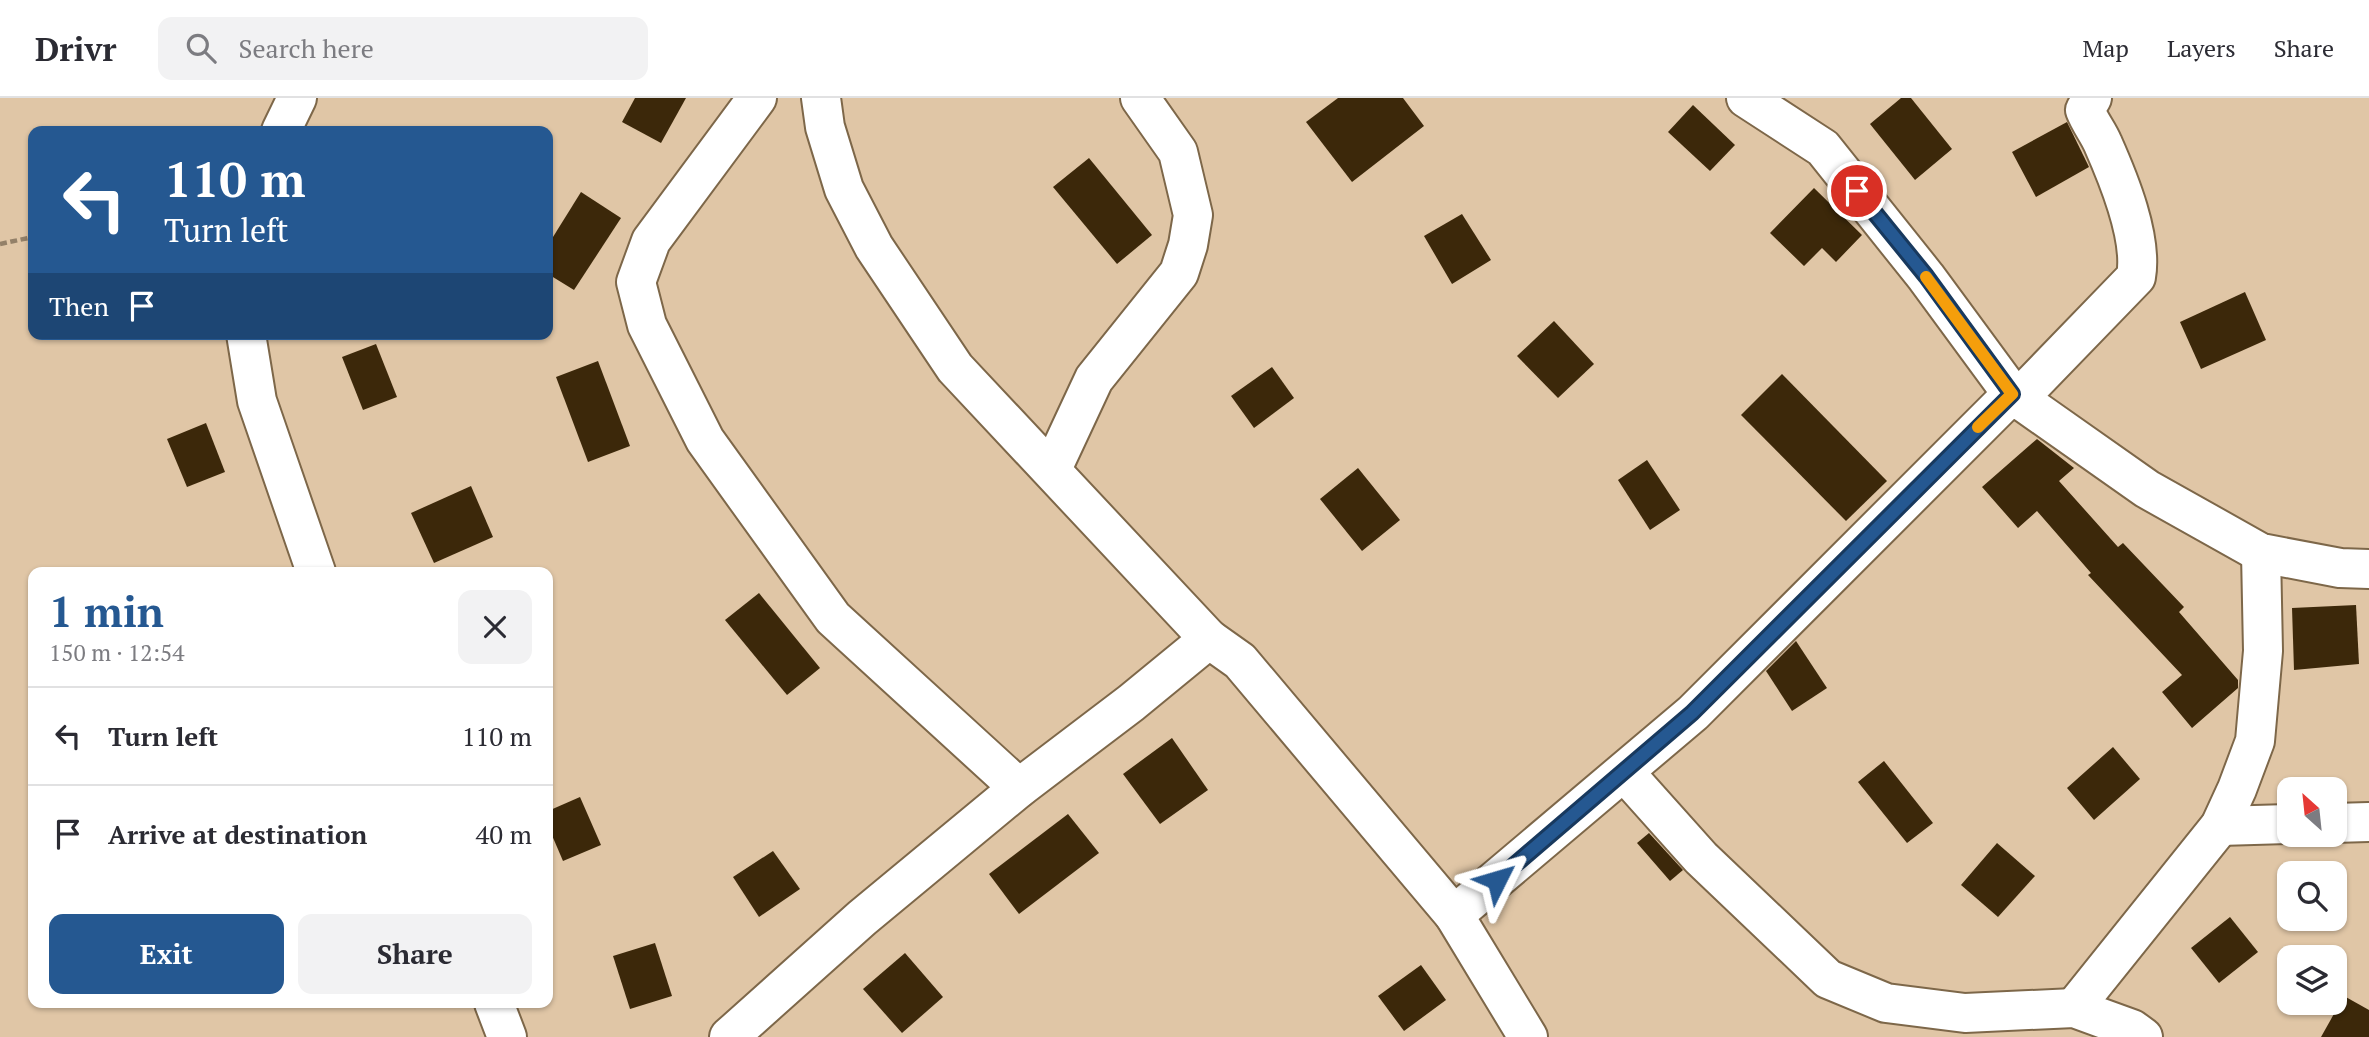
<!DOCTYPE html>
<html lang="en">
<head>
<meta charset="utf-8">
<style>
  :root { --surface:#fff; --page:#f2f2f3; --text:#2b2b33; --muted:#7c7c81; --line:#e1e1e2; --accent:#255891 }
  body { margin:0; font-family:"PT Serif",serif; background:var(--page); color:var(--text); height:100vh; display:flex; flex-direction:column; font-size:26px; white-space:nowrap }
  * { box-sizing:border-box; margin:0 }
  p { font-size:23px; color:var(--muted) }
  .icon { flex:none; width:38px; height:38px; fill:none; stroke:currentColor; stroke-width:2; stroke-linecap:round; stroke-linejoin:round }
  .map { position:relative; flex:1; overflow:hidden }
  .side { position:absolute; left:28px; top:469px; width:525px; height:441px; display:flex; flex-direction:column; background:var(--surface); border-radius:14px; box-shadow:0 2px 5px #0004 }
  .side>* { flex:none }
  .guide { position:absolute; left:28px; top:28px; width:525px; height:214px; border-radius:14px; box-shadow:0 2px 5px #0004; background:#255891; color:#fff; overflow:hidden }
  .needle { width:46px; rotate:333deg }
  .buttons { position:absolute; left:2277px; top:679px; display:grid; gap:14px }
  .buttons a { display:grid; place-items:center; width:70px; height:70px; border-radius:14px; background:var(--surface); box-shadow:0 2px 5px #0004; font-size:35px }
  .pin { position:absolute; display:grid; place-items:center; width:60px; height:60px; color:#fff; margin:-30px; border:4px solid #fff; border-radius:50%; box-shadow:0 2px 7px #0007 }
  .me { position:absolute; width:77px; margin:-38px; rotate:50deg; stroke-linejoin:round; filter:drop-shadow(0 0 5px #0008) }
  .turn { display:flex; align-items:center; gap:24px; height:147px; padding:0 21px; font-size:32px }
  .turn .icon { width:91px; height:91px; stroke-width:2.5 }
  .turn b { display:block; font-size:49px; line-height:60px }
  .then { display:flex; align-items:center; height:66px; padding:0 21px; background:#0003; gap:14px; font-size:26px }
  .round { display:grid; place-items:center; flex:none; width:74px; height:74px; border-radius:14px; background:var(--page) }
  .summary { display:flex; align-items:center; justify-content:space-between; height:119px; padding:0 21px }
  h1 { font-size:42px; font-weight:700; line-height:52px; color:var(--accent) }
  .button { display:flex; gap:14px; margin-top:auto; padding:14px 21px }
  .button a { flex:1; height:80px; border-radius:14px; background:var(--accent); color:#fff; font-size:28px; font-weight:700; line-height:80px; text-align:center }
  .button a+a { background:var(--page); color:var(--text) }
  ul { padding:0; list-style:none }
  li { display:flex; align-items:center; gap:21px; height:98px; padding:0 21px; border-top:2px solid var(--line) }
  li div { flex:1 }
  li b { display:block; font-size:26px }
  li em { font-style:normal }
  header { display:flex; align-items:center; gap:42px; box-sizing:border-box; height:98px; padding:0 35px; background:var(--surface); border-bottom:2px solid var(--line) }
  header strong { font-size:33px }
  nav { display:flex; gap:38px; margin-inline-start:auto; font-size:24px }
  .search { width:490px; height:63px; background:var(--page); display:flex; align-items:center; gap:18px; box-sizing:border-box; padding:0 24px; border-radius:14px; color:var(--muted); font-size:26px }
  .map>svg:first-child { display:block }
  .building { fill:#3c280a }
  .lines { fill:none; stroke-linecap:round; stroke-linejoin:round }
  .street-casing { stroke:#7d6749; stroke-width:42 }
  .path { stroke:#938068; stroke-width:4.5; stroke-dasharray:7 3.5; stroke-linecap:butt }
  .street { stroke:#fff; stroke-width:38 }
  .route-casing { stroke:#18395e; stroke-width:18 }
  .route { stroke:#255891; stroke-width:12 }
  .slow { stroke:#f59e0b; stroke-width:12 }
</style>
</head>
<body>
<header>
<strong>Drivr</strong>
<div class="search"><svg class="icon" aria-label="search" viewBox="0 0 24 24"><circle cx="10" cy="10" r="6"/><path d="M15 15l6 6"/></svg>Search here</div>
<nav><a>Map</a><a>Layers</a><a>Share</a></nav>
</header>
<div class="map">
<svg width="2369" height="939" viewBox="0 0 2369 939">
  <rect width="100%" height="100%" fill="#e0c6a6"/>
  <g class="building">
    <path d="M 635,0 L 686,0 L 661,45 L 622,24 Z"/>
    <path d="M 1338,0 L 1403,0 L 1424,28 L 1352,84 L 1306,24 Z"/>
    <path d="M 1901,0 L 1911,0 L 1952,51 L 1915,82 L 1870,26 Z"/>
    <path d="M 1693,7 L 1735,47 L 1710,73 L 1668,34 Z"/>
    <path d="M 2067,24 L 2089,69 L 2036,99 L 2012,54 Z"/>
    <path d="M 1089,60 L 1152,137 L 1117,166 L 1053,89 Z"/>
    <path d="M 1814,90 L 1862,137 L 1836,164 L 1822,150 L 1804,168 L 1770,135 Z"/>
    <path d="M 581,94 L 621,120 L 574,192 L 548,176 L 548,147 Z"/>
    <path d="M 1462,116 L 1491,162 L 1452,186 L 1424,138 Z"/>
    <path d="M 2245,194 L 2266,242 L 2201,271 L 2180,224 Z"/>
    <path d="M 1554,223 L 1594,266 L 1558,300 L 1517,258 Z"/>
    <path d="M 376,246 L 397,299 L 363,312 L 342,259 Z"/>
    <path d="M 598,263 L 630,348 L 588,364 L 556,279 Z"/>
    <path d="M 1272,269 L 1294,300 L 1254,330 L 1231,298 Z"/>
    <path d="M 1782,276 L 1887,383 L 1846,423 L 1741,317 Z"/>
    <path d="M 206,325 L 225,374 L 187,389 L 167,341 Z"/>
    <path d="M 2037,341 L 2074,370 L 2059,383 L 2118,449 L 2123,445 L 2184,509 L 2179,514 L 2238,582 L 2238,590 L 2192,630 L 2162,594 L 2182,577 L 2088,477 L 2091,475 L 2037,413 L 2018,430 L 1982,389 Z"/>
    <path d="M 1647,362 L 1680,412 L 1650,432 L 1618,382 Z"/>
    <path d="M 1358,370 L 1400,422 L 1362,453 L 1320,401 Z"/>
    <path d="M 471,388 L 493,439 L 434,465 L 411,415 Z"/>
    <path d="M 759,495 L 820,570 L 787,597 L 725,522 Z"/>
    <path d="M 2356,507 L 2359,566 L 2294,572 L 2292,510 Z"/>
    <path d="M 1796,543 L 1827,590 L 1792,613 L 1766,573 Z"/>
    <path d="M 1172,640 L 1208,692 L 1160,726 L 1123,676 Z"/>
    <path d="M 2113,649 L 2140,681 L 2094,722 L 2067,690 Z"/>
    <path d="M 1884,663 L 1933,725 L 1907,745 L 1858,684 Z"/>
    <path d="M 580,699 L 601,747 L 563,763 L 548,728 L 548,713 Z"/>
    <path d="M 1068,716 L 1099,755 L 1019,816 L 989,776 Z"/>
    <path d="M 1649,735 L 1683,772 L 1670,783 L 1637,745 Z"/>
    <path d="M 1997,745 L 2035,778 L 1998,819 L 1961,787 Z"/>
    <path d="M 773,753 L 800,791 L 759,819 L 733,779 Z"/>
    <path d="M 2230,819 L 2258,854 L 2219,885 L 2191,850 Z"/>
    <path d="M 655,845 L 672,898 L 630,911 L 613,858 Z"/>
    <path d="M 905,855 L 943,899 L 902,935 L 863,891 Z"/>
    <path d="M 1421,867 L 1446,902 L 1404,933 L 1378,898 Z"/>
    <path d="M 2344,898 L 2369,912 L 2369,939 L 2321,939 Z"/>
  </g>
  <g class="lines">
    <defs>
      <g id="street">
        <path d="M 757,0 L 651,143 L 636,184 L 647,227 L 705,342 L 833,520 L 1019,690"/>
        <path d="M 821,0 L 825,29 L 844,91 L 874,149 L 955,270 L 1209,541"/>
        <path d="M 1746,0 L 1823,50 L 1926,179 L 2012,296"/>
        <path d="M 281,33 L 297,0"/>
        <path d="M 246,236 L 257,303 L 316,474"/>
        <path d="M 2018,301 L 2136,179 C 2143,140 2119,82 2103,46 C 2098,34 2090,25 2085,12 L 2092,0"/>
        <path d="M 1052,371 L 1094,281 L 1179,175 L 1188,147 L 1193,117 L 1178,54 L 1140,0"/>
        <path d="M 1625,675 L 1701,760 L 1828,881 L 1886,905 L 1965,915 L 2074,910 L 2132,931 L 2143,939"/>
        <path d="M 2334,725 L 2369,724"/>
        <path d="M 2220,728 L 2289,726"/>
        <path d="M 494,905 L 507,939"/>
        <path d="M 2074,910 L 2220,728 L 2237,691 L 2255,643 L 2263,553 L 2261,455"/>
        <path d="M 729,939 L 862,820 L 1019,690 L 1131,605 L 1209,541 L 1240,563 L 1454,817"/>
        <path d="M 1528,939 L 1454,817 L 1693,615 L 2012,296 L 2147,391 L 2261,455 L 2340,470 L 2369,471"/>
      </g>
    </defs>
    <use href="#street" class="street-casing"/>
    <path class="path" d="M 0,146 L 33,139"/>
    <use href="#street" class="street"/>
  </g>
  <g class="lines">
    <defs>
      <path id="route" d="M 1497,782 L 1692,615 L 2012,296 L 1926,178 L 1857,93"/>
    </defs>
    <use href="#route" class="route-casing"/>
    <use href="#route" class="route"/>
    <path class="slow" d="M 1926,179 L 2012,296 L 1978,329"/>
  </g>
</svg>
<div class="buttons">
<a><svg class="needle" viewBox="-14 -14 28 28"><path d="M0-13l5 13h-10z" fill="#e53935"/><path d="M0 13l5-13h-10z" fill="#7c7c81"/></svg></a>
<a><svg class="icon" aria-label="search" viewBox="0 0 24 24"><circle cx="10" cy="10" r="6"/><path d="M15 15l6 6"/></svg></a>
<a><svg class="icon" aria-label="layers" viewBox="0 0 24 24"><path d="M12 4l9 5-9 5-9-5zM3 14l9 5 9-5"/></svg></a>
</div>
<div class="pin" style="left:1857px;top:93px;background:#d93025"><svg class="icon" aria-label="arrive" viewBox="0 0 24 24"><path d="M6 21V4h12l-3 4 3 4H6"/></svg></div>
<svg class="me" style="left:1497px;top:782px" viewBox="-20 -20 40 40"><path d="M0-17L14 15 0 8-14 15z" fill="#255891" stroke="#fff" stroke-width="4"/></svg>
<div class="guide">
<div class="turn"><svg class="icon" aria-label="left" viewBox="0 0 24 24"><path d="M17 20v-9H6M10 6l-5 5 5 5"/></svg><div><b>110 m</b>Turn left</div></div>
<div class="then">Then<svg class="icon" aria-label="arrive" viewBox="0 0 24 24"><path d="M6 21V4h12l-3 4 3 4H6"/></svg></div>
</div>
<section class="side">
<div class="summary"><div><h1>1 min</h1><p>150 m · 12:54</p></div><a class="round"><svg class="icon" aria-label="close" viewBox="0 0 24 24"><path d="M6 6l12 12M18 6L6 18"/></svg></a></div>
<ul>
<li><svg class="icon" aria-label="left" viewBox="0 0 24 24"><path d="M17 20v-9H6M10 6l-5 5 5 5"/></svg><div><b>Turn left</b></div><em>110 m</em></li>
<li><svg class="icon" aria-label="arrive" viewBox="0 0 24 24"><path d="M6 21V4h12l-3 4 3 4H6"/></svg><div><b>Arrive at destination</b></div><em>40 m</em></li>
</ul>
<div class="button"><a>Exit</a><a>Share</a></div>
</section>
</div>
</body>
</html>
